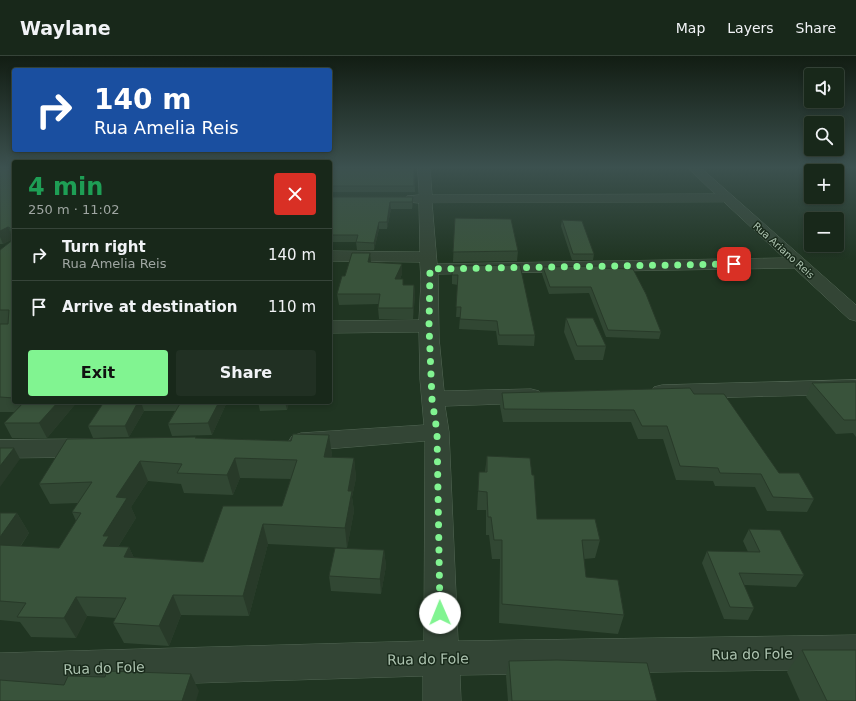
<!DOCTYPE html>
<html lang="en">
<head>
<meta charset="utf-8">
<style>
  :root { --surface:#18281a; --page:#213023; --text:#f1f3f6; --muted:#9fa6a2; --line:#364439; --accent:#81f491 }
  body { margin:0; font-family:"DejaVu Sans",sans-serif; background:var(--page); color:var(--text); height:100vh; display:flex; flex-direction:column; font-size:15px; white-space:nowrap }
  * { box-sizing:border-box; margin:0 }
  p { font-size:13px; color:var(--muted) }
  .icon { flex:none; width:22px; height:22px; fill:none; stroke:currentColor; stroke-width:2; stroke-linecap:round; stroke-linejoin:round }
  .map { position:relative; flex:1; overflow:hidden }
  .sheet { position:absolute; left:12px; top:104px; width:320px; height:244px; display:flex; flex-direction:column; background:var(--surface); border-radius:4px; box-shadow:0 2px 6px #0003,0 0 0 1px var(--line) }
  .sheet>* { flex:none }
  .hud { position:absolute; left:12px; top:12px; width:320px; height:84px; border-radius:4px; box-shadow:0 2px 6px #0003,0 0 0 1px var(--line); background:#1a4fa0; color:#fff; overflow:hidden }
  .tools { position:absolute; left:804px; top:12px; display:grid; gap:8px }
  .tools a { display:grid; place-items:center; width:40px; height:40px; border-radius:4px; background:var(--surface); box-shadow:0 2px 6px #0003,0 0 0 1px var(--line); font-size:20px }
  .pin { position:absolute; display:grid; place-items:center; width:34px; height:34px; color:#fff; margin:-17px; border-radius:8px; box-shadow:0 2px 6px #0006 }
  .me { position:absolute; width:44px; margin:-22px; rotate:359deg; stroke-linejoin:round; filter:drop-shadow(0 0 3px #0008) }
  .turn { display:flex; align-items:center; gap:14px; height:84px; padding:0 16px; font-size:18px }
  .turn .icon { width:52px; height:52px; stroke-width:2.5 }
  .turn b { display:block; font-size:28px; line-height:34px }
  .round { display:grid; place-items:center; flex:none; width:42px; height:42px; border-radius:4px; background:var(--page) }
  .overview { display:flex; align-items:center; justify-content:space-between; height:68px; padding:0 16px }
  h1 { font-size:24px; font-weight:800; line-height:30px; color:#1e9e55 }
  .cta { display:flex; gap:8px; margin-top:auto; padding:8px 16px }
  .cta a { flex:1; height:46px; border-radius:4px; background:var(--accent); color:#111; font-size:16px; font-weight:800; line-height:46px; text-align:center }
  .cta a+a { background:var(--page); color:var(--text) }
  ul { padding:0; list-style:none }
  li { display:flex; align-items:center; gap:12px; height:52px; padding:0 16px; border-top:1px solid var(--line) }
  li div { flex:1 }
  li b { display:block; font-size:15px }
  li em { font-style:normal }
  header { display:flex; align-items:center; gap:24px; box-sizing:border-box; height:56px; padding:0 20px; background:var(--surface); border-bottom:1px solid var(--line) }
  header strong { font-size:19px }
  nav { display:flex; gap:22px; margin-inline-start:auto; font-size:14px }
  .map>svg:first-child { display:block }
  .lines { fill:none; stroke-linecap:round; stroke-linejoin:round }
  .minor-casing { stroke:#536755; stroke-width:1 }
  .minor { fill:#334535; fill-rule:evenodd }
  .wall { fill:#314733; fill-rule:evenodd }
  .shaded-wall { fill:#283a29 }
  .building { fill:#39533b; stroke:#283a29; fill-rule:evenodd }
  .route { stroke:#81f491; stroke-width:7; stroke-dasharray:0 12.6 }
  .labels { text-anchor:middle; stroke-width:3; stroke-linejoin:round; paint-order:stroke }
  .far-street-label { font-size:10px; fill:#adc3b0; stroke:#192a1b }
  .near-street-label { font-size:14px; fill:#adc3b0; stroke:#192a1b }
</style>
</head>
<body>
<header>
<strong>Waylane</strong>
<nav><a>Map</a><a>Layers</a><a>Share</a></nav>
</header>
<div class="map">
<svg width="856" height="645" viewBox="0 0 856 645">
  <rect width="100%" height="100%" fill="#203522"/>
  <g class="lines">
    <defs>
      <g id="minor">
        <path d="M 418,112 L 430,112 L 432,139 L 715,138 L 688,112 L 701,112 L 856,249 L 856,265 L 849,263 L 794,212 L 438,218 L 439,282 L 444,335 L 531,333 L 539,335 L 542,340 L 539,345 L 531,347 L 445,350 L 449,376 L 458,585 L 856,579 L 856,613 L 460,619 L 461,645 L 423,645 L 423,620 L 0,633 L 0,597 L 424,585 L 425,385 L 301,395 L 292,392 L 288,386 L 292,380 L 301,377 L 424,369 L 420,323 L 419,276 L 330,277 L 330,265 L 419,264 L 421,226 L 420,206 L 330,205 L 330,195 L 420,196 L 419,147 L 407,146 L 405,143 L 407,140 L 419,139 ZM 724,146 L 784,202 L 437,208 L 432,147 Z"/>
        <path d="M 856,324 L 856,338 L 662,343 L 654,341 L 651,336 L 654,331 L 662,329 Z"/>
        <path d="M 90,383 L 99,386 L 103,392 L 99,398 L 90,401 L 0,402 L 0,384 Z"/>
      </g>
    </defs>
    <use href="#minor" class="minor-casing"/>
    <use href="#minor" class="minor"/>
  </g>
  <g class="wall">
    <path d="M 0,112 L 14,112 L 14,346 L 77,346 L 47,382 L 12,382 L 4,367 L 15,356 L 0,356 L 0,268 L 8,268 L 0,268 L 0,194 L 14,183 L 13,183 L 3,188 L 0,188 Z"/>
    <path d="M 330,112 L 414,112 L 415,136 L 330,136 Z"/>
    <path d="M 330,141 L 413,141 L 413,148 L 412,153 L 391,153 L 387,173 L 379,173 L 374,194 L 357,194 L 356,186 L 330,186 Z"/>
    <path d="M 455,162 L 518,195 L 517,205 L 453,206 Z"/>
    <path d="M 562,164 L 594,198 L 593,204 L 572,204 L 561,170 Z"/>
    <path d="M 370,197 L 371,206 L 402,208 L 402,218 L 400,223 L 403,229 L 414,229 L 415,239 L 413,263 L 379,263 L 378,252 L 379,248 L 339,249 L 337,238 L 345,220 Z"/>
    <path d="M 452,210 L 535,279 L 534,290 L 498,289 L 496,275 L 459,273 L 460,261 L 456,261 L 458,229 L 452,228 Z"/>
    <path d="M 543,211 L 600,212 L 661,276 L 659,283 L 606,281 L 589,237 L 549,238 L 542,218 Z"/>
    <path d="M 566,262 L 606,290 L 603,304 L 575,304 L 564,276 Z"/>
    <path d="M 856,326 L 856,381 L 853,377 L 836,378 L 806,341 L 812,327 Z"/>
    <path d="M 502,337 L 694,338 L 779,417 L 814,443 L 807,456 L 767,455 L 755,431 L 715,430 L 713,425 L 676,424 L 663,383 L 638,383 L 631,366 L 503,366 L 500,350 Z"/>
    <path d="M 104,346 L 227,346 L 212,379 L 172,380 L 168,368 L 175,355 L 144,355 L 129,381 L 93,382 L 88,370 Z"/>
    <path d="M 258,346 L 289,346 L 287,354 L 260,355 Z"/>
    <path d="M 329,379 L 332,399 L 331,401 L 354,402 L 356,422 L 352,441 L 354,455 L 347,492 L 268,488 L 249,560 L 181,559 L 169,590 L 124,587 L 113,567 L 116,562 L 87,560 L 76,582 L 31,581 L 20,566 L 0,564 L 0,457 L 17,457 L 29,477 L 21,490 L 59,492 L 76,465 L 72,456 L 78,447 L 50,448 L 39,428 L 196,382 L 291,385 ZM 240,422 L 291,423 L 282,450 L 203,506 L 134,502 L 129,491 L 118,491 L 136,462 L 131,451 L 148,425 L 181,428 L 184,437 L 233,439 Z"/>
    <path d="M 487,400 L 532,419 L 537,463 L 600,484 L 595,502 L 584,503 L 586,521 L 624,559 L 618,578 L 499,567 L 500,503 L 492,503 L 489,479 L 486,479 L 486,454 L 477,454 L 479,416 L 485,416 Z"/>
    <path d="M 749,473 L 804,519 L 796,531 L 744,529 L 754,552 L 748,564 L 724,563 L 702,507 L 707,495 L 748,496 L 743,485 Z"/>
    <path d="M 384,494 L 386,510 L 381,538 L 331,535 L 329,520 Z"/>
    <path d="M 802,594 L 856,645 L 800,645 L 787,616 Z"/>
    <path d="M 509,605 L 657,645 L 508,645 L 506,620 Z"/>
  </g>
  <g class="shaded-wall">
    <path d="M 413,141 L 413,148 L 412,153 L 412,146 Z"/>
    <path d="M 390,146 L 391,153 L 387,173 L 387,166 Z"/>
    <path d="M 379,166 L 379,173 L 374,194 L 374,187 Z"/>
    <path d="M 8,171 L 13,183 L 3,188 L 0,181 L 0,175 Z"/>
    <path d="M 370,197 L 371,207 L 368,206 Z"/>
    <path d="M 402,208 L 402,218 L 395,234 L 395,223 Z"/>
    <path d="M 414,229 L 415,239 L 413,263 L 413,252 Z"/>
    <path d="M 58,346 L 77,346 L 47,382 L 39,367 Z"/>
    <path d="M 138,346 L 141,346 L 144,355 L 129,381 L 125,370 Z"/>
    <path d="M 219,346 L 227,346 L 212,379 L 208,367 Z"/>
    <path d="M 285,346 L 289,346 L 287,354 Z"/>
    <path d="M 329,379 L 332,399 L 327,421 L 324,401 Z"/>
    <path d="M 14,392 L 20,403 L 0,431 L 0,410 Z"/>
    <path d="M 235,402 L 240,422 L 233,439 L 227,419 Z"/>
    <path d="M 354,402 L 356,422 L 352,441 L 354,455 L 347,492 L 345,472 L 348,435 Z"/>
    <path d="M 140,405 L 148,425 L 131,451 L 136,462 L 116,494 L 103,490 L 103,480 L 116,441 Z"/>
    <path d="M 17,457 L 29,477 L 8,508 L 0,496 L 0,481 Z"/>
    <path d="M 263,468 L 268,488 L 249,560 L 243,540 Z"/>
    <path d="M 129,491 L 138,511 L 124,501 Z"/>
    <path d="M 384,494 L 386,510 L 381,538 L 380,523 Z"/>
    <path d="M 173,539 L 181,559 L 169,590 L 159,570 Z"/>
    <path d="M 76,541 L 87,560 L 76,582 L 64,562 Z"/>
    <path d="M 191,618 L 199,635 L 196,645 L 182,645 Z"/>
  </g>
  <g class="building">
    <path d="M 0,112 L 14,112 L 14,176 L 10,176 L 10,172 L 8,171 L 0,175 Z"/>
    <rect x="330" y="112" width="84" height="18"/>
    <path d="M 330,141 L 413,141 L 412,146 L 390,146 L 387,166 L 379,166 L 374,187 L 356,186 L 358,179 L 330,179 Z"/>
    <path d="M 455,162 L 511,163 L 518,195 L 453,196 Z"/>
    <path d="M 562,164 L 582,165 L 594,198 L 573,198 Z"/>
    <path d="M 14,183 L 14,342 L 0,341 L 0,268 L 8,268 L 9,254 L 0,254 L 0,194 Z"/>
    <path d="M 352,197 L 370,197 L 368,206 L 402,208 L 395,223 L 403,223 L 403,229 L 414,229 L 413,252 L 378,252 L 380,238 L 337,238 L 342,220 L 345,220 Z"/>
    <path d="M 520,209 L 535,279 L 499,279 L 497,265 L 460,263 L 461,251 L 456,251 L 458,219 L 452,219 L 452,210 Z"/>
    <path d="M 599,210 L 600,212 L 633,213 L 646,238 L 661,276 L 608,274 L 591,231 L 550,231 L 543,211 Z"/>
    <path d="M 566,262 L 593,262 L 606,290 L 577,290 Z"/>
    <path d="M 856,326 L 856,364 L 844,364 L 812,327 Z"/>
    <path d="M 690,332 L 694,338 L 724,338 L 779,417 L 799,417 L 814,443 L 773,441 L 761,418 L 720,417 L 718,412 L 680,410 L 667,370 L 642,370 L 634,354 L 504,353 L 502,337 Z"/>
    <path d="M 24,346 L 58,346 L 39,367 L 4,367 Z"/>
    <path d="M 104,346 L 138,346 L 125,370 L 88,370 Z"/>
    <path d="M 181,346 L 219,346 L 208,367 L 168,368 Z"/>
    <path d="M 293,378 L 329,379 L 324,401 L 354,402 L 348,435 L 352,435 L 345,472 L 263,468 L 243,540 L 173,539 L 159,570 L 113,567 L 126,542 L 76,541 L 64,562 L 17,561 L 26,547 L 0,545 L 0,489 L 59,492 L 81,457 L 72,456 L 92,426 L 39,428 L 67,383 L 196,381 L 195,382 L 291,385 ZM 235,402 L 297,404 L 282,450 L 223,450 L 203,506 L 124,501 L 129,491 L 103,490 L 109,480 L 103,480 L 127,442 L 116,441 L 140,405 L 182,408 L 177,417 L 227,419 Z"/>
    <path d="M 0,392 L 14,392 L 0,410 Z"/>
    <path d="M 487,400 L 530,402 L 532,419 L 534,419 L 537,463 L 595,463 L 600,484 L 582,484 L 586,521 L 618,524 L 624,559 L 502,548 L 502,484 L 494,484 L 491,461 L 488,461 L 487,436 L 478,435 L 479,416 L 487,416 Z"/>
    <path d="M 0,457 L 17,457 L 0,481 Z"/>
    <path d="M 749,473 L 780,474 L 804,519 L 739,517 L 754,552 L 730,551 L 707,495 L 760,496 Z"/>
    <path d="M 335,492 L 384,494 L 380,523 L 329,520 Z"/>
    <path d="M 802,594 L 856,594 L 856,645 L 827,645 Z"/>
    <path d="M 557,604 L 647,607 L 657,645 L 512,645 L 509,605 Z"/>
    <path d="M 107,615 L 191,618 L 182,645 L 0,645 L 0,624 L 64,629 L 68,620 L 105,621 Z"/>
  </g>
  <linearGradient id="sky" x2="0" y2="1"><stop stop-color="#121d13"/><stop offset="0.55" stop-color="#3c514f"/><stop offset="1" stop-color="#3c514f" stop-opacity="0"/></linearGradient>
  <rect width="856" height="203" fill="url(#sky)"/>
  <g class="lines">
    <path class="route" d="M 440,557 L 437,376 L 432,343 L 429,270 L 430,213 L 734,208"/>
  </g>
  <g class="labels">
    <g class="far-street-label">
      <text transform="translate(784 194) rotate(42)" y="4">Rua Ariano Reis</text>
    </g>
    <g class="near-street-label">
      <text transform="translate(752 598) rotate(-1)" y="5">Rua do Fole</text>
      <text transform="translate(428 603) rotate(-1)" y="5">Rua do Fole</text>
      <text transform="translate(104 612) rotate(-2)" y="5">Rua do Fole</text>
    </g>
  </g>
</svg>
<div class="tools">
<a><svg class="icon" aria-label="sound" viewBox="0 0 24 24"><path d="M4 9h4l5-4v14l-5-4H4zM17 9q2 3 0 6"/></svg></a>
<a><svg class="icon" aria-label="search" viewBox="0 0 24 24"><circle cx="10" cy="10" r="6"/><path d="M15 15l6 6"/></svg></a>
<a>+</a>
<a>−</a>
</div>
<div class="pin" style="left:734px;top:208px;background:#d93025"><svg class="icon" aria-label="arrive" viewBox="0 0 24 24"><path d="M6 21V4h12l-3 4 3 4H6"/></svg></div>
<svg class="me" style="left:440px;top:557px" viewBox="-20 -20 40 40"><circle r="19" fill="#fff"/><path d="M0-13L10 11 0 6-10 11z" fill="#81f491"/></svg>
<div class="hud">
<div class="turn"><svg class="icon" aria-label="right" viewBox="0 0 24 24"><path d="M7 20v-9h11M14 6l5 5-5 5"/></svg><div><b>140 m</b>Rua Amelia Reis</div></div>
</div>
<section class="sheet">
<div class="overview"><div><h1>4 min</h1><p>250 m · 11:02</p></div><a class="round" style="background:#d93025;color:#fff"><svg class="icon" aria-label="close" viewBox="0 0 24 24"><path d="M6 6l12 12M18 6L6 18"/></svg></a></div>
<ul>
<li><svg class="icon" aria-label="right" viewBox="0 0 24 24"><path d="M7 20v-9h11M14 6l5 5-5 5"/></svg><div><b>Turn right</b><p>Rua Amelia Reis</p></div><em>140 m</em></li>
<li><svg class="icon" aria-label="arrive" viewBox="0 0 24 24"><path d="M6 21V4h12l-3 4 3 4H6"/></svg><div><b>Arrive at destination</b></div><em>110 m</em></li>
</ul>
<div class="cta"><a>Exit</a><a>Share</a></div>
</section>
</div>
</body>
</html>
